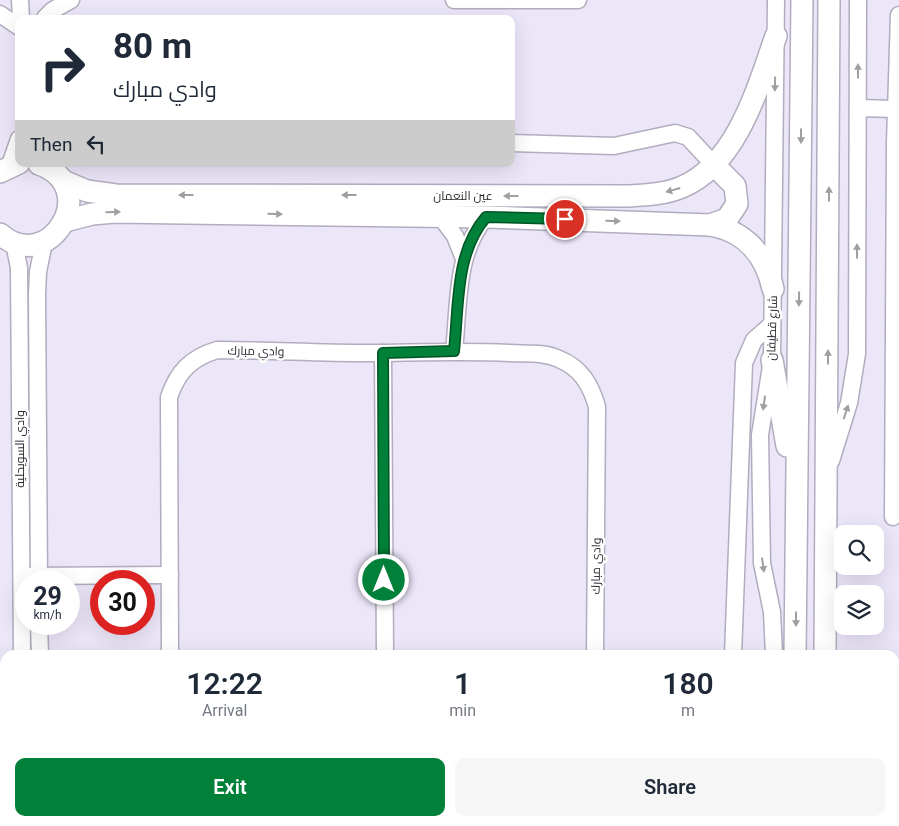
<!DOCTYPE html>
<html lang="en">
<head>
<meta charset="utf-8">
<style>
  :root { --surface:#fff; --page:#f6f6f7; --text:#1f2937; --muted:#747a83; --accent:#008039 }
  body { margin:0; font-family:Roboto,Cairo,sans-serif; background:var(--page); color:var(--text); height:100vh; display:flex; flex-direction:column; font-size:19px; white-space:nowrap }
  * { box-sizing:border-box; margin:0 }
  p { font-size:16px; color:var(--muted) }
  .icon { flex:none; width:28px; height:28px; fill:none; stroke:currentColor; stroke-width:2; stroke-linecap:round; stroke-linejoin:round }
  .map { position:relative; flex:1; overflow:hidden }
  .details { position:absolute; left:0px; top:650px; width:900px; height:176px; display:flex; flex-direction:column; background:var(--surface); border-radius:15px 15px 0 0; box-shadow:0 5px 20px #0002 }
  .details>* { flex:none }
  .banner { position:absolute; left:15px; top:15px; width:500px; height:152px; border-radius:10px; box-shadow:0 5px 20px #0002; background:#fff; color:var(--text); overflow:hidden }
  .fabs { position:absolute; left:834px; top:525px; display:grid; gap:10px }
  .fabs a { display:grid; place-items:center; width:50px; height:50px; border-radius:10px; background:var(--surface); box-shadow:0 5px 20px #0002; font-size:25px }
  .speed { position:absolute; left:15px; top:570px; display:flex; gap:10px; font-size:25px; font-weight:700; text-align:center }
  .speed>* { display:grid; place-content:center; width:65px; height:65px; border-radius:50%; background:var(--surface); box-shadow:0 5px 20px #0002; line-height:1 }
  .speed small { font-size:12px; font-weight:400 }
  .speed .limit { border:8px solid #d22; background:#fff; color:#111 }
  .pin { position:absolute; display:grid; place-items:center; width:42px; height:42px; color:#fff; margin:-21px; border:2px solid #fff; border-radius:50%; box-shadow:0 1px 5px #0007 }
  .me { position:absolute; width:55px; margin:-28px; rotate:0deg; stroke-linejoin:round; filter:drop-shadow(0 0 4px #0008) }
  .turn { display:flex; align-items:center; gap:18px; height:105px; padding:0 15px; font-size:22px }
  .turn .icon { width:65px; height:65px; stroke-width:2.5 }
  .turn b { display:block; font-size:35px; line-height:42px }
  .then { display:flex; align-items:center; height:48px; padding:0 15px; background:#0003; gap:10px; font-size:19px }
  .eta { display:flex; justify-content:space-evenly; align-items:center; height:85px; text-align:center }
  .eta b { font-size:30px; font-weight:600; line-height:35px }
  .primary-button { display:flex; gap:10px; margin-top:auto; padding:10px 15px }
  .primary-button a { flex:1; height:58px; border-radius:10px; background:var(--accent); color:#fff; font-size:20px; font-weight:600; line-height:58px; text-align:center }
  .primary-button a+a { background:var(--page); color:var(--text) }
  .map>svg:first-child { display:block }
  .lines { fill:none; stroke-linecap:round; stroke-linejoin:round }
  .minor-casing { stroke:#b2acbe; stroke-width:19 }
  .tertiary-casing { stroke:#b2acbe; stroke-width:24 }
  .minor { stroke:#fff; stroke-width:16 }
  .tertiary { stroke:#fff; stroke-width:21 }
  .oneway { fill:#9f9ea1 }
  .route-casing { stroke:#005325; stroke-width:12 }
  .route { stroke:#008039; stroke-width:9 }
  .labels { text-anchor:middle; stroke-width:5; stroke-linejoin:round; paint-order:stroke }
  .street-label { font-size:12px; fill:#29272e; stroke:#fff }
</style>
</head>
<body>
<div class="map">
<svg width="899" height="826" viewBox="0 0 899 826">
  <rect width="100%" height="100%" fill="#ece6f9"/>
  <g class="lines">
    <defs>
      <g id="minor">
        <path d="M 20,0 L 21,19"/>
        <path d="M 454,0 L 578,0"/>
        <path d="M 0,14 L 19,27"/>
        <path d="M 45,18 L 53,10 L 71,0"/>
        <path d="M 858,108 L 895,109"/>
        <path d="M 511,143 L 614,146 L 675,133 L 688,137 L 714,165"/>
        <path d="M 10,165 L 19,139"/>
        <path d="M 440,216 L 455,236 L 464,259"/>
        <path d="M 14,243 L 19,268 L 22,655"/>
        <path d="M 454,351 C 459,306 455,253 486,217"/>
        <path d="M 383,353 L 385,655"/>
        <path d="M 831,461 L 849,403 L 857,354 L 858,0"/>
        <path d="M 893,517 L 895,143 L 899,15"/>
        <path d="M 29,576 L 170,575"/>
        <path d="M 39,581 L 37,294 L 38,272 L 44,242"/>
        <path d="M 39,624 L 40,655"/>
        <path d="M 170,655 L 169,397 C 178,371 191,358 217,350 C 273,350 329,354 385,353 C 427,352 468,351 510,353 C 526,354 544,352 559,359 C 581,368 591,385 597,407 L 595,655"/>
        <path d="M 733,655 L 744,363 L 754,340 L 772,324"/>
        <path d="M 774,655 L 772,612 L 762,563 L 760,435 L 772,360 L 776,0"/>
        <path d="M 44,821 L 45,826"/>
        <path d="M 341,821 L 383,826"/>
        <path d="M 19,826 L 19,821"/>
        <path d="M 580,826 L 583,821"/>
        <path d="M 727,826 L 728,821"/>
        <path d="M 768,826 L 768,821"/>
      </g>
      <g id="tertiary">
        <path d="M 0,172 L 19,163"/>
        <path d="M 63,181 L 87,191 L 116,195 L 629,196 C 647,195 666,194 682,187 C 737,164 758,87 776,36"/>
        <path d="M 65,221 L 92,214 L 114,212 L 486,217 L 710,225 C 745,231 766,255 773,289"/>
        <path d="M 710,225 L 727,219 L 737,204 L 735,186 L 714,165"/>
        <path d="M 0,234 C 49,277 104,187 39,164"/>
        <path d="M 772,360 L 787,446"/>
        <path d="M 795,655 L 802,0"/>
        <path d="M 825,655 L 829,0"/>
        <path d="M 794,826 L 794,821"/>
        <path d="M 824,826 L 824,821"/>
      </g>
    </defs>
    <use href="#minor" class="minor-casing"/>
    <use href="#tertiary" class="tertiary-casing"/>
    <use href="#minor" class="minor"/>
    <use href="#tertiary" class="tertiary"/>
  </g>
  <defs><path id="oneway-solid" d="M-6-.8H1V-3.2L6.5 0L1 3.2V.8H-6Z" transform="scale(1.25)"/></defs>
  <g class="oneway">
    <use href="#oneway-solid" transform="translate(858 71) rotate(-90)"/>
    <use href="#oneway-solid" transform="translate(775 84) rotate(91)"/>
    <use href="#oneway-solid" transform="translate(801 136) rotate(90)"/>
    <use href="#oneway-solid" transform="translate(673 190) rotate(164)"/>
    <use href="#oneway-solid" transform="translate(829 194) rotate(-90)"/>
    <use href="#oneway-solid" transform="translate(186 195) rotate(-180)"/>
    <use href="#oneway-solid" transform="translate(349 195) rotate(-180)"/>
    <use href="#oneway-solid" transform="translate(511 196) rotate(-180)"/>
    <use href="#oneway-solid" transform="translate(113 212) rotate(-2)"/>
    <use href="#oneway-solid" transform="translate(275 214) rotate(1)"/>
    <use href="#oneway-solid" transform="translate(613 221) rotate(2)"/>
    <use href="#oneway-solid" transform="translate(857 251) rotate(-90)"/>
    <use href="#oneway-solid" transform="translate(799 299) rotate(91)"/>
    <use href="#oneway-solid" transform="translate(828 357) rotate(-90)"/>
    <use href="#oneway-solid" transform="translate(764 403) rotate(98)"/>
    <use href="#oneway-solid" transform="translate(846 412) rotate(-72)"/>
    <use href="#oneway-solid" transform="translate(763 565) rotate(82)"/>
    <use href="#oneway-solid" transform="translate(796 619) rotate(90)"/>
  </g>
  <g class="lines">
    <defs>
      <path id="route" d="M 384,580 L 383,353 L 454,351 C 459,305 455,253 486,217 L 565,219"/>
    </defs>
    <use href="#route" class="route-casing"/>
    <use href="#route" class="route"/>
  </g>
  <g class="labels">
    <g class="street-label">
      <text x="463" y="200">عين النعمان</text>
      <text transform="translate(772 328) rotate(-88)" y="4">شارع قطيفان</text>
      <text transform="translate(256 351) rotate(1)" y="4">وادي مبارك</text>
      <text transform="translate(20 449) rotate(-90)" y="4">وادي السويحلية</text>
      <text transform="translate(596 566) rotate(-89)" y="4">وادي مبارك</text>
    </g>
  </g>
</svg>
<div class="fabs">
<a><svg class="icon" aria-label="search" viewBox="0 0 24 24"><circle cx="10" cy="10" r="6"/><path d="M15 15l6 6"/></svg></a>
<a><svg class="icon" aria-label="layers" viewBox="0 0 24 24"><path d="M12 4l9 5-9 5-9-5zM3 14l9 5 9-5"/></svg></a>
</div>
<div class="speed"><div>29<small>km/h</small></div><div class="limit">30</div></div>
<div class="pin" style="left:565px;top:219px;background:#d93025"><svg class="icon" aria-label="arrive" viewBox="0 0 24 24"><path d="M6 21V4h12l-3 4 3 4H6"/></svg></div>
<svg class="me" style="left:384px;top:580px" viewBox="-20 -20 40 40"><circle r="17" fill="#008039" stroke="#fff" stroke-width="3"/><path d="M0-11L8 9 0 5-8 9z" fill="#fff"/></svg>
<div class="banner">
<div class="turn"><svg class="icon" aria-label="right" viewBox="0 0 24 24"><path d="M7 20v-9h11M14 6l5 5-5 5"/></svg><div><b>80 m</b>وادي مبارك</div></div>
<div class="then">Then<svg class="icon" aria-label="left" viewBox="0 0 24 24"><path d="M17 20v-9H6M10 6l-5 5 5 5"/></svg></div>
</div>
<section class="details">
<div class="eta">
<div><b>12:22</b><p>Arrival</p></div>
<div><b>1</b><p>min</p></div>
<div><b>180</b><p>m</p></div>
</div>
<div class="primary-button"><a>Exit</a><a>Share</a></div>
</section>
</div>
</body>
</html>
